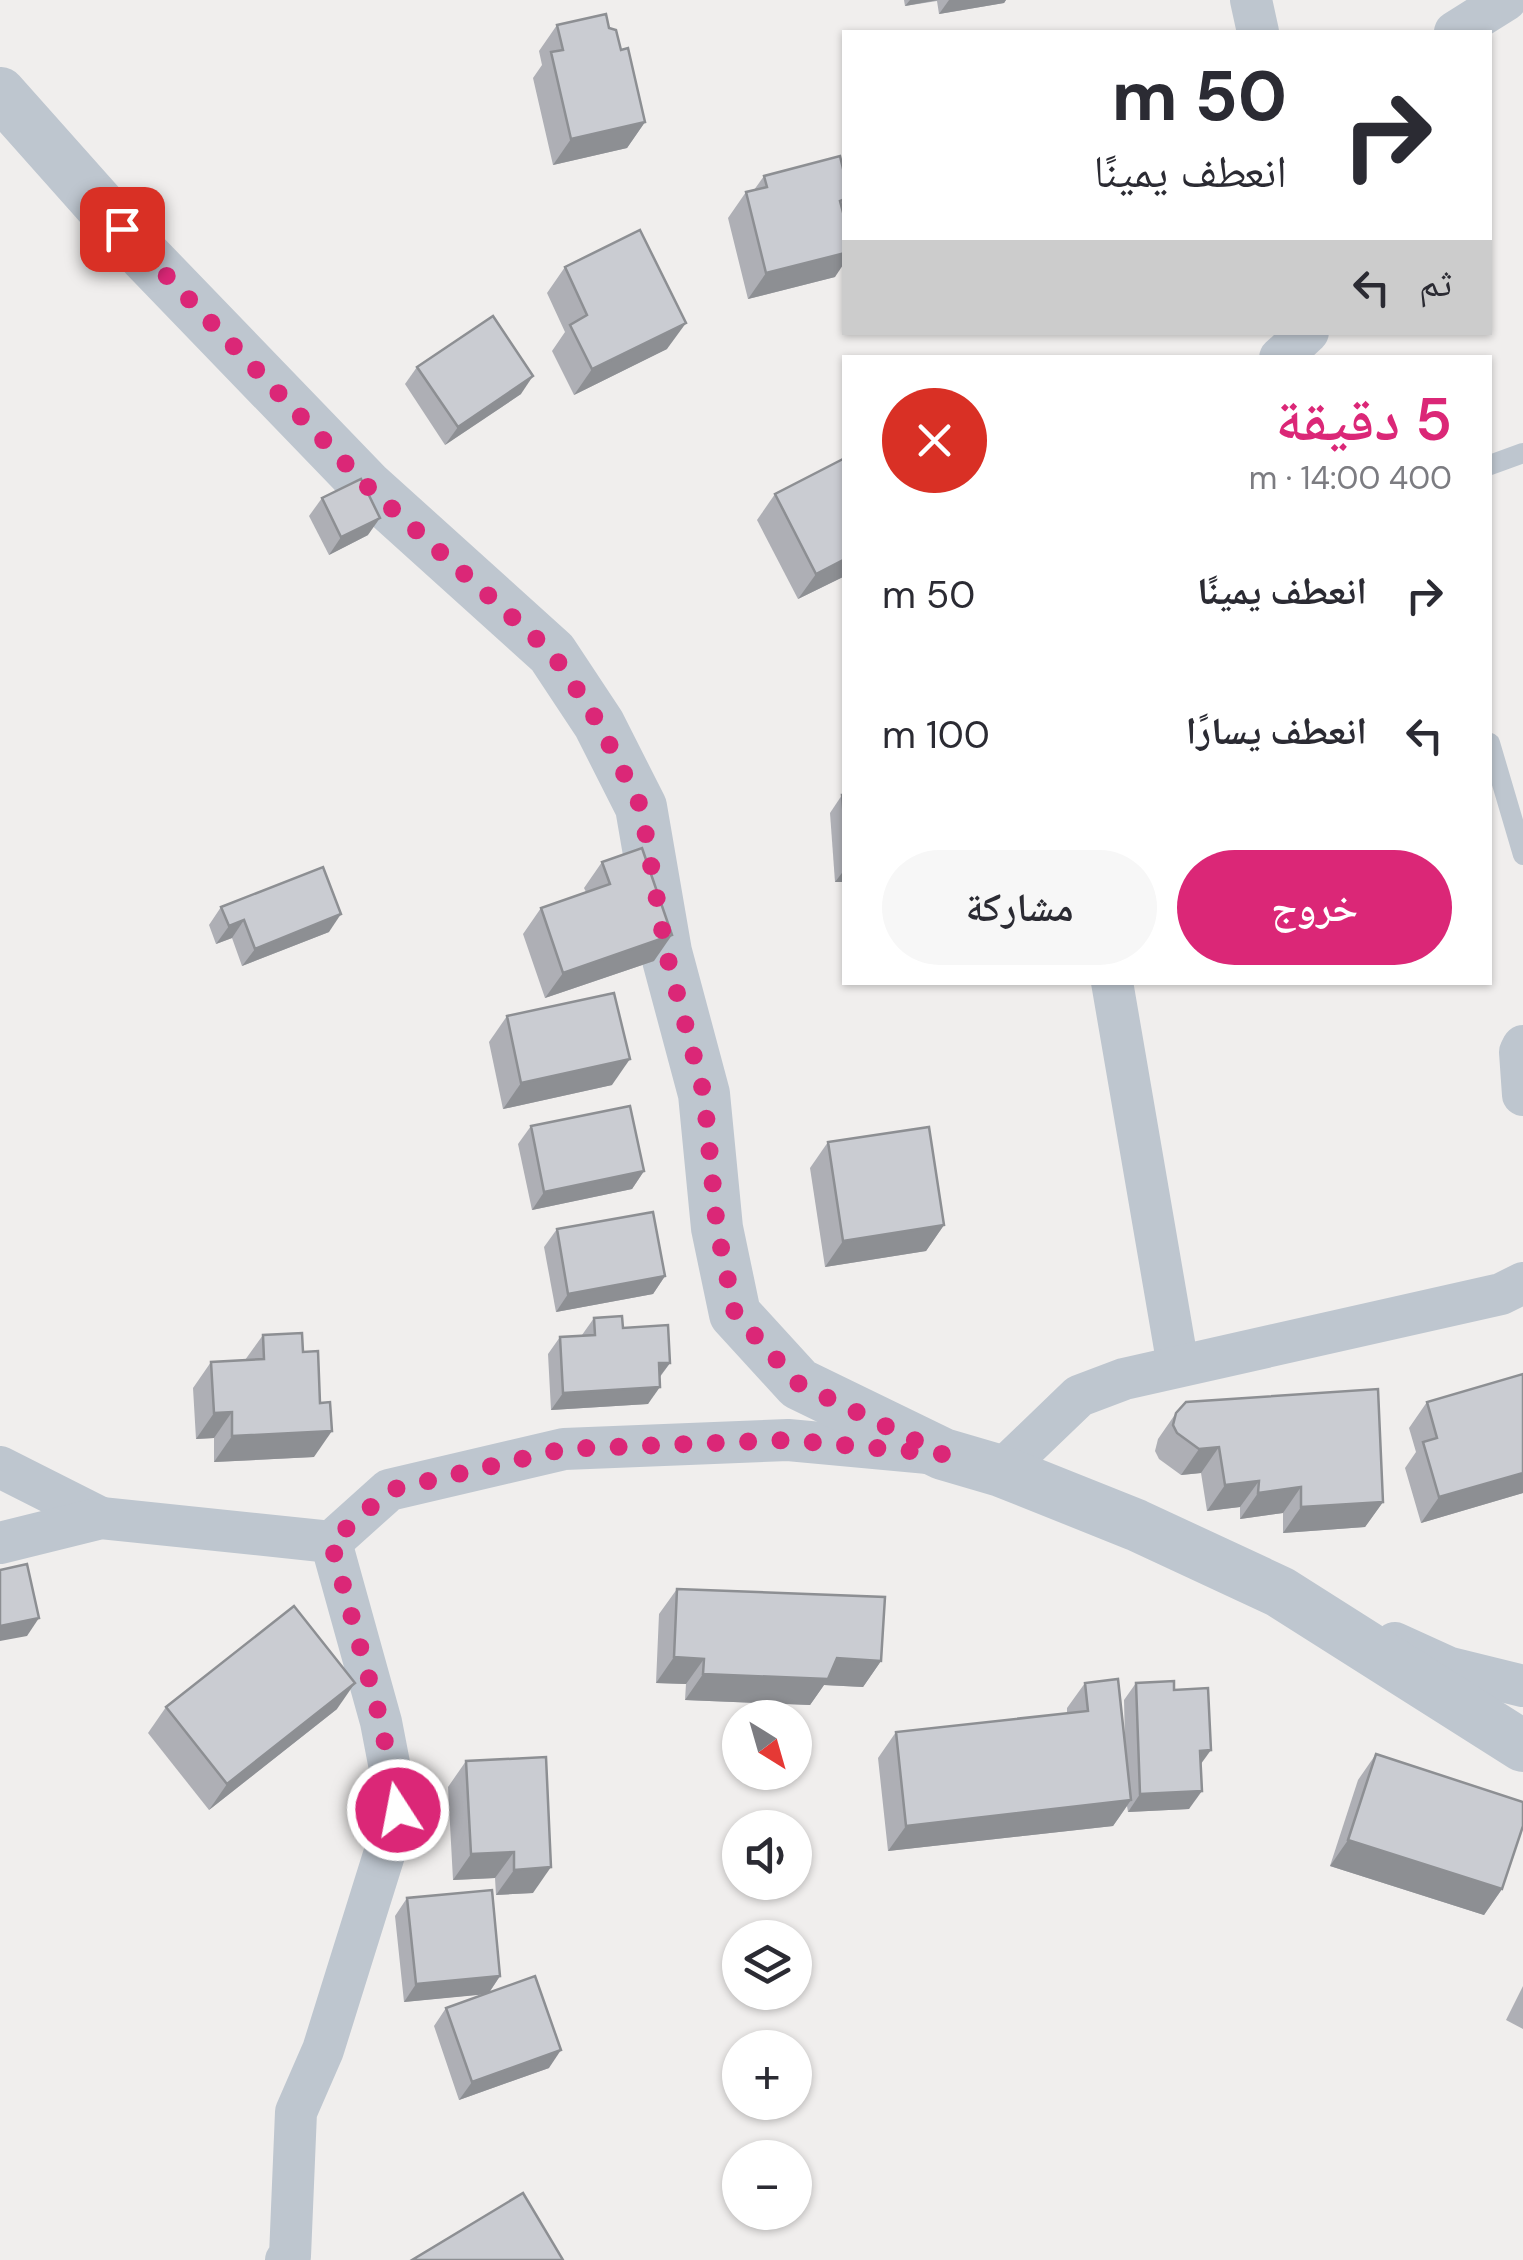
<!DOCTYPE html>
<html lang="ar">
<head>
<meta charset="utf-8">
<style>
  :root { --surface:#fff; --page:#f7f7f7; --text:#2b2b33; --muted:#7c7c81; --accent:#db2777 }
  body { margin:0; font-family:"DM Sans","Noto Naskh Arabic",sans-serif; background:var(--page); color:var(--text); direction:rtl; height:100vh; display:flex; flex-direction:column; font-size:38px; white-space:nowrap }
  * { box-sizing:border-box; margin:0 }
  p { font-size:32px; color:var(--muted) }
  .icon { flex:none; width:55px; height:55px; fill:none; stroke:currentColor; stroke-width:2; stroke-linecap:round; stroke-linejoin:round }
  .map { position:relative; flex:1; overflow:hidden; direction:ltr }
  .drawer { position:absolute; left:842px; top:355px; width:650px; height:630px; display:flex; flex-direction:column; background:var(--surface); border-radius:0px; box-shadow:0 2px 8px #0004; direction:rtl }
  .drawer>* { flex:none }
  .banner { position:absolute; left:842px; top:30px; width:650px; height:305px; border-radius:0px; box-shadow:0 2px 8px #0004; direction:rtl; background:#fff; color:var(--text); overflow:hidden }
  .needle { width:65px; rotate:143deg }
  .controls { position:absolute; left:722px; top:1700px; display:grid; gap:20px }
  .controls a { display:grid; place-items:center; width:90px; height:90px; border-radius:50%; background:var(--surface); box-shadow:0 2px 8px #0004; font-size:50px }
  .pin { position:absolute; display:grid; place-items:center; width:85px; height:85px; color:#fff; margin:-42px; border-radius:20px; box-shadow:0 5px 15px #0006 }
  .me { position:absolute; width:110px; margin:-55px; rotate:349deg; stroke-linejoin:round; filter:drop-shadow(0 0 8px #0008) }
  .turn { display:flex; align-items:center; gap:35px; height:210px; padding:0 40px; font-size:45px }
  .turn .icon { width:130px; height:130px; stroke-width:2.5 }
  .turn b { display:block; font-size:70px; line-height:85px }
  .then { display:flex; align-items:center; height:95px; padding:0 40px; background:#0003; gap:20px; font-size:38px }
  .round { display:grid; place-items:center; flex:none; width:105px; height:105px; border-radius:52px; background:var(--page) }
  .headline { display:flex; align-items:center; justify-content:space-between; height:170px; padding:0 40px }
  h1 { font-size:60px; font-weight:600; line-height:75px; color:var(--accent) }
  .button { display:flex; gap:20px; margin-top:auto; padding:20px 40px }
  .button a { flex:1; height:115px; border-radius:60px; background:var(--accent); color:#fff; font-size:40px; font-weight:600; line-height:115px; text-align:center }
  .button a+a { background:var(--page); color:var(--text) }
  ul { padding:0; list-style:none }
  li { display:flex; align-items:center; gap:30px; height:140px; padding:0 40px }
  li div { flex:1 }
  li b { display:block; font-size:38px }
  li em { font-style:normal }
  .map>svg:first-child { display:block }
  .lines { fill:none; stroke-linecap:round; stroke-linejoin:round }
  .service { stroke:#bec6cf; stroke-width:20 }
  .minor { stroke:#bec6cf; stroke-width:42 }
  .tertiary { stroke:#bec6cf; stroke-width:52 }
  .wall { fill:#aeafb5 }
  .shaded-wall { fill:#8d8f93 }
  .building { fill:#caccd2; stroke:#8d8f93; stroke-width:2.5 }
  .route { stroke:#db2777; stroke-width:18; stroke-dasharray:0 32.4 }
</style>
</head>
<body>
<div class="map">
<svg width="1523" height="2260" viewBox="0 0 1523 2260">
  <rect width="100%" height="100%" fill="#f0eeed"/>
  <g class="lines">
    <g class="service">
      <path d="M 1490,465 L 1523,453"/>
      <path d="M 1490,743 L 1523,855"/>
    </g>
    <g class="minor">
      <path d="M 1251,0 L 1258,32"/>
      <path d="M 1455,32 L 1506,0"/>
      <path d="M 1280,358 L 1308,332"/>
      <path d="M 1112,982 L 1178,1366"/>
      <path d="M 1523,1046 L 1520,1052 L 1523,1095"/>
      <path d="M 0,1467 L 101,1518"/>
      <path d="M 1001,1471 L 1079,1396 L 1124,1379 L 1501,1294 L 1523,1283"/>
      <path d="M 331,1542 L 389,1490 L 564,1449 L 788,1440 L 928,1453"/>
      <path d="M 0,1543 L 101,1518 L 331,1542 L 381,1722 L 398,1810 L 323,2050 L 296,2112 L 290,2256 L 286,2260"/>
      <path d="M 1395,1643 L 1450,1668 L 1523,1686"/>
    </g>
    <path class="tertiary" d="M 0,93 L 146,257 L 367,486 L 552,653 L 599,724 L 641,807 L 666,952 L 704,1094 L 717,1228 L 735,1314 L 799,1384 L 943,1454 L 1001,1471 L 1136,1525 L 1280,1592 L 1523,1746"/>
  </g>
  <g class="wall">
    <path d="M 904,0 L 1006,0 L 1004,3 L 939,14 L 937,1 L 905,6 Z"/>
    <path d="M 557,25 L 609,28 L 621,50 L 645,122 L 627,148 L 553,165 L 533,78 L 542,65 L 539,51 Z"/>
    <path d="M 764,176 L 845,177 L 845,205 L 842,209 L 835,277 L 748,299 L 728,218 L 746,192 L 754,190 Z"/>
    <path d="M 565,267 L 667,349 L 574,395 L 552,351 L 565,332 L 547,293 Z"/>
    <path d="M 417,367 L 521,394 L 445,445 L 405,384 Z"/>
    <path d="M 845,458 L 845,576 L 798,599 L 757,520 L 775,494 Z"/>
    <path d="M 322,498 L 368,535 L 329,555 L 309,516 Z"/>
    <path d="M 842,795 L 845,795 L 845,882 L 835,882 L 830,813 Z"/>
    <path d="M 602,862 L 654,961 L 545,998 L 523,934 L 541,908 L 586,892 L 584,888 Z"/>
    <path d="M 221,907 L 329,932 L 242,966 L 232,938 L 216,944 L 209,925 Z"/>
    <path d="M 507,1016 L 612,1085 L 503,1109 L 489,1042 Z"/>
    <path d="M 531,1126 L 644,1171 L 632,1189 L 532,1210 L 518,1144 Z"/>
    <path d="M 828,1142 L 944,1225 L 926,1251 L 825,1267 L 810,1168 Z"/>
    <path d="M 557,1229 L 665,1276 L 653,1294 L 556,1312 L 544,1247 Z"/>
    <path d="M 594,1318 L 623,1328 L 670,1363 L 660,1377 L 648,1404 L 551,1410 L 548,1354 L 560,1337 L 582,1335 Z"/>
    <path d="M 263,1335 L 314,1457 L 214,1462 L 214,1438 L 196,1439 L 193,1388 L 211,1362 L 245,1360 Z"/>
    <path d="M 1427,1402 L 1523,1493 L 1421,1523 L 1405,1468 L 1416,1452 L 1409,1428 Z"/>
    <path d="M 1176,1413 L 1383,1502 L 1365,1527 L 1283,1533 L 1283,1513 L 1240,1519 L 1240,1507 L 1207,1511 L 1201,1473 L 1181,1475 L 1159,1459 L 1155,1451 L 1158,1439 Z"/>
    <path d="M 677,1589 L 881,1661 L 863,1687 L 824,1685 L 810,1705 L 685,1700 L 686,1684 L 656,1683 L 659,1614 Z"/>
    <path d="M 1085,1683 L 1125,1743 L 1124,1700 L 1136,1683 L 1174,1690 L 1201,1765 L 1189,1809 L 1128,1812 L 1127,1806 L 1113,1826 L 888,1851 L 878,1758 L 896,1732 L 1067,1713 L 1067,1708 Z"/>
    <path d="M 166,1707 L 337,1709 L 209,1810 L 148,1733 Z"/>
    <path d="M 1376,1754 L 1502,1889 L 1484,1915 L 1330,1866 L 1358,1780 Z"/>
    <path d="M 466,1761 L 533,1893 L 496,1895 L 495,1878 L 453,1880 L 448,1787 Z"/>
    <path d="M 407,1898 L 500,1976 L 489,1993 L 549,2068 L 459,2100 L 434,2026 L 446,2008 L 484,1994 L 404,2002 L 395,1916 Z"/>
    <path d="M 1523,1986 L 1523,2029 L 1506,2020 Z"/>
  </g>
  <g class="shaded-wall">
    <path d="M 910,0 L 938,0 L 905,6 Z"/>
    <path d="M 949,0 L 1006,0 L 1004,3 L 939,14 Z"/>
    <path d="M 645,122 L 627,148 L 553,165 L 571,139 Z"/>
    <path d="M 845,253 L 845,262 L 835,277 L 748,299 L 766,273 Z"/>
    <path d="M 686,323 L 667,349 L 574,395 L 592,369 Z"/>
    <path d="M 533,376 L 521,394 L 445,445 L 458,427 Z"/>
    <path d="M 380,518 L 368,535 L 329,555 L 341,537 Z"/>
    <path d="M 845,559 L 845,576 L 798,599 L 816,574 Z"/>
    <path d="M 845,869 L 845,882 L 835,882 Z"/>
    <path d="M 341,914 L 329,932 L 242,966 L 255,949 Z"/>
    <path d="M 244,920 L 232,938 L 216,944 L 229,926 Z"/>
    <path d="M 672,935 L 654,961 L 545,998 L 563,973 Z"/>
    <path d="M 630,1059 L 612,1085 L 503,1109 L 521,1083 Z"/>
    <path d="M 644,1171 L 632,1189 L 532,1210 L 544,1192 Z"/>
    <path d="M 944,1225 L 926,1251 L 825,1267 L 843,1241 Z"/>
    <path d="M 665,1276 L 653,1294 L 556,1312 L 568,1294 Z"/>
    <path d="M 659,1363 L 670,1363 L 657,1380 Z"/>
    <path d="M 660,1387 L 648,1404 L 551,1410 L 563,1393 Z"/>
    <path d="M 232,1412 L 214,1438 L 196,1439 L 214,1413 Z"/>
    <path d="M 332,1431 L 314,1457 L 214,1462 L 232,1436 Z"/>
    <path d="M 1219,1447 L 1201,1473 L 1181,1475 L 1199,1449 Z"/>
    <path d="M 1523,1473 L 1523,1493 L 1421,1523 L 1439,1497 Z"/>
    <path d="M 1259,1481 L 1240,1507 L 1207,1511 L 1225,1485 Z"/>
    <path d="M 1301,1487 L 1283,1513 L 1240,1519 L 1258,1493 Z"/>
    <path d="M 1383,1502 L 1365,1527 L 1283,1533 L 1301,1507 Z"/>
    <path d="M 39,1618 L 27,1636 L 0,1641 L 0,1626 Z"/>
    <path d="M 674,1657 L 704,1659 L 686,1684 L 656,1683 Z"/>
    <path d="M 837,1658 L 881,1661 L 863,1687 L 824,1685 L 810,1705 L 685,1700 L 703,1674 Z"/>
    <path d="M 355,1683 L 337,1709 L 209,1810 L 227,1784 Z"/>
    <path d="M 1211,1750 L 1198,1768 L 1200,1751 Z"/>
    <path d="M 1202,1791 L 1189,1809 L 1128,1812 L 1140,1794 Z"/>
    <path d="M 1131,1800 L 1113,1826 L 888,1851 L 906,1826 Z"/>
    <path d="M 1348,1840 L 1502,1889 L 1484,1915 L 1330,1866 Z"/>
    <path d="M 514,1852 L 495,1878 L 453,1880 L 471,1854 Z"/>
    <path d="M 551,1867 L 533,1893 L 496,1895 L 514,1870 Z"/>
    <path d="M 500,1976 L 488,1994 L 404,2002 L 416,1984 Z"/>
    <path d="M 561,2050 L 549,2068 L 459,2100 L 472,2082 Z"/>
  </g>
  <g class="building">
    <path d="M 606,14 L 609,28 L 616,30 L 621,50 L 628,48 L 645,122 L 571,139 L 551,52 L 563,50 L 557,25 Z"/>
    <path d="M 840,156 L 845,177 L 845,199 L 840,201 L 845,220 L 845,253 L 766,273 L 746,192 L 767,187 L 764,176 Z"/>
    <path d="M 640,230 L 686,323 L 592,369 L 570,325 L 587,315 L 565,267 Z"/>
    <path d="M 493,316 L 533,376 L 458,427 L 417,367 Z"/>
    <path d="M 845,458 L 845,559 L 816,574 L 775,494 Z"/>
    <path d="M 361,479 L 380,518 L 341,537 L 322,498 Z"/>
    <path d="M 842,795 L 845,795 L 845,831 Z"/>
    <path d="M 642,848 L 672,935 L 563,973 L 541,908 L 610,884 L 602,862 Z"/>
    <path d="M 323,867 L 341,914 L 255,949 L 244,920 L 229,926 L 221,907 Z"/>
    <path d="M 614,993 L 630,1059 L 521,1083 L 507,1016 Z"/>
    <path d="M 630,1106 L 644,1171 L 544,1192 L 531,1126 Z"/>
    <path d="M 929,1127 L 944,1225 L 843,1241 L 828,1142 Z"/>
    <path d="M 653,1212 L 665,1276 L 568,1294 L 557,1229 Z"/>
    <path d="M 622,1316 L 623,1328 L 668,1325 L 670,1363 L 659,1363 L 660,1387 L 563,1393 L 560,1337 L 595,1335 L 594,1318 Z"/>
    <path d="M 302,1333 L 303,1352 L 318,1351 L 320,1403 L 330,1402 L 332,1431 L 232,1436 L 232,1412 L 214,1413 L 211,1362 L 264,1359 L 263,1335 Z"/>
    <path d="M 1523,1374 L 1523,1473 L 1439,1497 L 1423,1442 L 1437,1438 L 1427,1402 Z"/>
    <path d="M 1378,1389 L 1383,1502 L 1301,1507 L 1301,1487 L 1258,1493 L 1259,1481 L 1225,1485 L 1219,1447 L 1199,1449 L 1177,1433 L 1173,1425 L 1176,1413 L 1186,1402 Z"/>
    <path d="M 27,1564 L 39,1618 L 0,1626 L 0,1570 Z"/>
    <path d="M 677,1589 L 885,1597 L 881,1661 L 837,1658 L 828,1679 L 703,1674 L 704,1659 L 674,1657 Z"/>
    <path d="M 294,1606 L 355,1683 L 227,1784 L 166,1707 Z"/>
    <path d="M 1118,1679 L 1131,1800 L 906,1826 L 896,1732 L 1088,1711 L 1085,1683 Z"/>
    <path d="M 1174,1681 L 1174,1690 L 1208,1688 L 1211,1750 L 1200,1751 L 1202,1791 L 1140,1794 L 1136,1683 Z"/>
    <path d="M 1376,1754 L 1523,1802 L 1523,1826 L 1502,1889 L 1348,1840 Z"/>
    <path d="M 546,1757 L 551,1867 L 514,1870 L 514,1852 L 471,1854 L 466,1761 Z"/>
    <path d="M 492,1890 L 500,1976 L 416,1984 L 407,1898 Z"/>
    <path d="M 535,1976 L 561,2050 L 472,2082 L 446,2008 Z"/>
    <path d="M 523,2193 L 563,2260 L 412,2260 Z"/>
  </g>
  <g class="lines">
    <path class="route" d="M 122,229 L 367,486 L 552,653 L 584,700 L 599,724 L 641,807 L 666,952 L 704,1094 L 717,1228 L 735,1314 L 799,1384 L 943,1454 L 788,1440 L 564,1449 L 390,1490 L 331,1542 L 381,1722 L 398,1810"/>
  </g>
</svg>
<div class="controls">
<a><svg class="needle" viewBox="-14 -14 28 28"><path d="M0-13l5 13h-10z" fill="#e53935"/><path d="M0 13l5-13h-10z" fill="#7c7c81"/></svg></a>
<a><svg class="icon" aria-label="sound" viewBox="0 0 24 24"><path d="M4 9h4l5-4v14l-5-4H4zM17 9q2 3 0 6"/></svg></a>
<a><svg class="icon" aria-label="layers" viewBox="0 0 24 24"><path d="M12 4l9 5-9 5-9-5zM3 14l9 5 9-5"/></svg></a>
<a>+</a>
<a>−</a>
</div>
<div class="pin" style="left:122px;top:229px;background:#d93025"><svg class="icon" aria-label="arrive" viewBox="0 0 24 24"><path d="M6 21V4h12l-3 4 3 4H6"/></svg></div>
<svg class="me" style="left:398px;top:1810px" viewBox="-20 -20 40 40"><circle r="17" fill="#db2777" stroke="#fff" stroke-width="3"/><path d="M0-11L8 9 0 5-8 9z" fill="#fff"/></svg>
<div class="banner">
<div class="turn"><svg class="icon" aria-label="right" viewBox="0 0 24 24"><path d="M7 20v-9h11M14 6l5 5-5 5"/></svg><div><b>50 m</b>انعطف يمينًا</div></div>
<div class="then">ثم<svg class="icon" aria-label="left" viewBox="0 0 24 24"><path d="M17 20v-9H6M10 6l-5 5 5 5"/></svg></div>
</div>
<section class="drawer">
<div class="headline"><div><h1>5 دقيقة</h1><p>400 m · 14:00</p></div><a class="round" style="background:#d93025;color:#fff"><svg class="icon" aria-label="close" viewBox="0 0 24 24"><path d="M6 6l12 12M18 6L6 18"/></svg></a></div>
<ul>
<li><svg class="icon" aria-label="right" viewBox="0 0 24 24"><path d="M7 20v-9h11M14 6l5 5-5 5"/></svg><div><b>انعطف يمينًا</b></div><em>50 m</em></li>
<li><svg class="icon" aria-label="left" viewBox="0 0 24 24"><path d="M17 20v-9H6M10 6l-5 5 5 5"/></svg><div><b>انعطف يسارًا</b></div><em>100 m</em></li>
</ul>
<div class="button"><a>خروج</a><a>مشاركة</a></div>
</section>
</div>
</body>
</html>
